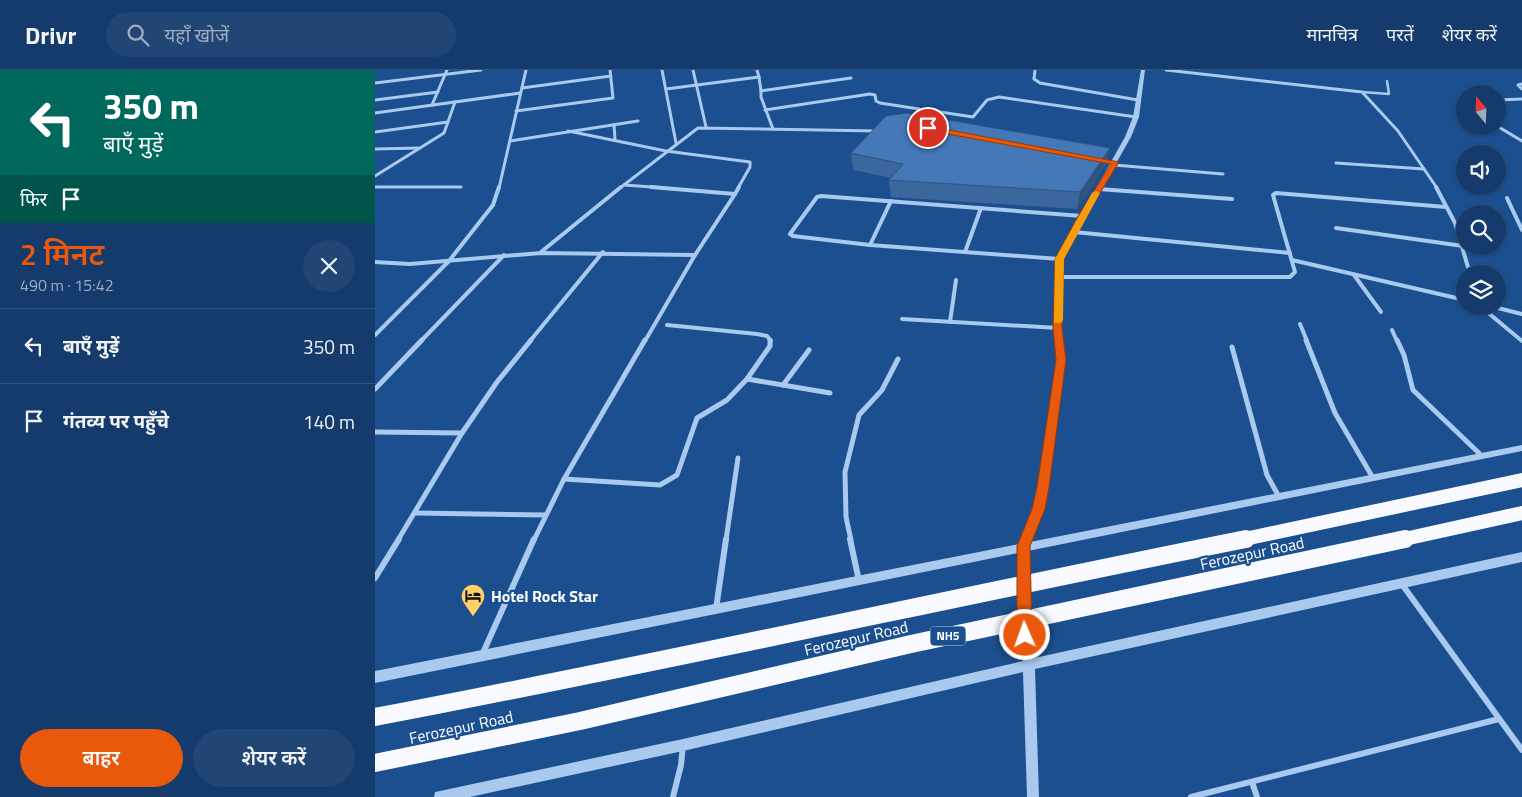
<!DOCTYPE html>
<html lang="hi">
<head>
<meta charset="utf-8">
<style>
  :root { --surface:#143b6b; --page:#214673; --text:#f1f3f6; --muted:#9dadc1; --line:#33557e; --accent:#ea580c }
  body { margin:0; font-family:"Titillium Web","Noto Sans Devanagari",sans-serif; background:var(--page); color:var(--text); height:100vh; display:flex; flex-direction:column; font-size:19px; white-space:nowrap }
  * { box-sizing:border-box; margin:0 }
  p { font-size:16px; color:var(--muted) }
  .icon { flex:none; width:28px; height:28px; fill:none; stroke:currentColor; stroke-width:2; stroke-linecap:round; stroke-linejoin:round }
  .map { position:relative; flex:1; overflow:hidden }
  .details { display:flex; flex-direction:column; background:var(--surface); width:375px }
  .details>* { flex:none }
  .guide { background:#00695c; color:#fff; overflow:hidden }
  .needle { width:32px; rotate:341deg }
  .controls { position:absolute; left:1081px; top:15px; display:grid; gap:10px }
  .controls a { display:grid; place-items:center; width:50px; height:50px; border-radius:50%; background:var(--surface); box-shadow:0 1px 4px #0004,0 0 0 1px var(--line); font-size:25px }
  .pin { position:absolute; display:grid; place-items:center; width:42px; height:42px; color:#fff; margin:-21px; border:2px solid #fff; border-radius:50%; box-shadow:0 1px 5px #0007 }
  .me { position:absolute; width:55px; margin:-28px; rotate:358deg; stroke-linejoin:round; filter:drop-shadow(0 0 4px #0008) }
  .turn { display:flex; align-items:center; gap:18px; height:105px; padding:0 20px; font-size:22px }
  .turn .icon { width:65px; height:65px; stroke-width:2.5 }
  .turn b { display:block; font-size:35px; line-height:42px }
  .then { display:flex; align-items:center; height:48px; padding:0 20px; background:#0003; gap:10px; font-size:19px }
  .round { display:grid; place-items:center; flex:none; width:52px; height:52px; border-radius:26px; background:var(--page) }
  .head { display:flex; align-items:center; justify-content:space-between; height:85px; padding:0 20px }
  h1 { font-size:30px; font-weight:600; line-height:38px; color:var(--accent) }
  .action { display:flex; gap:10px; margin-top:auto; padding:10px 20px }
  .action a { flex:1; height:58px; border-radius:30px; background:var(--accent); color:#fff; font-size:20px; font-weight:600; line-height:58px; text-align:center }
  .action a+a { background:var(--page); color:var(--text) }
  ul { padding:0; list-style:none }
  li { display:flex; align-items:center; gap:15px; height:75px; padding:0 20px; border-top:1px solid var(--line) }
  li div { flex:1 }
  li b { display:block; font-size:19px }
  li em { font-style:normal }
  header { display:flex; align-items:center; gap:30px; box-sizing:border-box; height:70px; padding:0 25px; background:var(--surface); border-bottom:1px solid var(--line) }
  header strong { font-size:24px }
  nav { display:flex; gap:28px; margin-inline-start:auto; font-size:18px }
  .search { width:350px; height:45px; background:var(--page); display:flex; align-items:center; gap:12px; box-sizing:border-box; padding:0 18px; border-radius:28px; color:var(--muted); font-size:19px }
  main { display:flex; flex:1; min-height:0 }
  .map>svg:first-child { display:block }
  .lines { fill:none; stroke-linecap:round; stroke-linejoin:round }
  .service { stroke:#a9c9ee; stroke-width:2.5 }
  .minor-far3 { stroke:#a9c9ee; stroke-width:3 }
  .minor-far2 { stroke:#a9c9ee; stroke-width:4 }
  .minor-far1 { stroke:#a9c9ee; stroke-width:5 }
  .minor { stroke:#a9c9ee; stroke-width:6 }
  .tertiary { fill:#a9c9ee; fill-rule:evenodd }
  .trunk-bridge-far1 { stroke:#f8faff; stroke-width:14 }
  .trunk-bridge { stroke:#f8faff; stroke-width:18 }
  .wall { fill:#3a679d }
  .shaded-wall { fill:#305480 }
  .building { fill:#4478b7; stroke:#305480 }
  .route { fill:#ea580c; stroke:#983908 }
  .slow { fill:#f59e0b }
  .labels { text-anchor:middle; stroke-width:4.5; stroke-linejoin:round; paint-order:stroke }
  .shield { fill:#1b4f8f; stroke:#bbcadd; stroke-width:1 }
  .shield-label { font-size:12px; font-weight:bold; fill:#fff }
  .near-street-label { font-size:16px; fill:#fff; stroke:#1b4f8f }
  .near-poi-label { font-size:16px; font-weight:bold; fill:#fff; stroke:#1b4f8f; text-anchor:start }
</style>
</head>
<body>
<header>
<strong>Drivr</strong>
<div class="search"><svg class="icon" aria-label="search" viewBox="0 0 24 24"><circle cx="10" cy="10" r="6"/><path d="M15 15l6 6"/></svg>यहाँ खोजें</div>
<nav><a>मानचित्र</a><a>परतें</a><a>शेयर करें</a></nav>
</header>
<main>
<section class="details">
<div class="guide">
<div class="turn"><svg class="icon" aria-label="left" viewBox="0 0 24 24"><path d="M17 20v-9H6M10 6l-5 5 5 5"/></svg><div><b>350 m</b>बाएँ मुड़ें</div></div>
<div class="then">फिर<svg class="icon" aria-label="arrive" viewBox="0 0 24 24"><path d="M6 21V4h12l-3 4 3 4H6"/></svg></div>
</div>
<div class="head"><div><h1>2 मिनट</h1><p>490 m · 15:42</p></div><a class="round"><svg class="icon" aria-label="close" viewBox="0 0 24 24"><path d="M6 6l12 12M18 6L6 18"/></svg></a></div>
<ul>
<li><svg class="icon" aria-label="left" viewBox="0 0 24 24"><path d="M17 20v-9H6M10 6l-5 5 5 5"/></svg><div><b>बाएँ मुड़ें</b></div><em>350 m</em></li>
<li><svg class="icon" aria-label="arrive" viewBox="0 0 24 24"><path d="M6 21V4h12l-3 4 3 4H6"/></svg><div><b>गंतव्य पर पहुँचे</b></div><em>140 m</em></li>
</ul>
<div class="action"><a>बाहर</a><a>शेयर करें</a></div>
</section>
<div class="map">
<svg width="1147" height="727" viewBox="0 0 1147 727">
  <rect width="100%" height="100%" fill="#1b4f8f"/>
  <g class="lines">
    <path class="service" d="M 987,22 L 1014,24 L 1012,11"/>
    <g class="minor-far3">
      <path d="M 287,0 L 301,73"/>
      <path d="M 318,0 L 331,57"/>
      <path d="M 660,0 L 659,9 L 665,13 L 763,30"/>
      <path d="M 791,0 L 987,22 L 1023,61 L 1062,118"/>
      <path d="M 384,7 L 386,21"/>
      <path d="M 0,13 L 106,0"/>
      <path d="M 1147,14 L 1143,15 L 1147,19"/>
      <path d="M 147,18 L 236,6"/>
      <path d="M 291,19 L 384,7 L 382,0"/>
      <path d="M 0,30 L 63,22"/>
      <path d="M 1122,30 L 1147,29"/>
      <path d="M 57,35 L 72,0"/>
      <path d="M 390,40 L 495,24 L 500,25 L 501,31 L 505,33 L 544,39"/>
      <path d="M 552,40 L 598,47 L 612,30 L 624,27 L 761,47"/>
      <path d="M 141,41 L 238,28 L 235,0"/>
      <path d="M 0,43 L 145,23"/>
      <path d="M 239,55 L 240,70"/>
      <path d="M 1122,56 L 1147,71"/>
      <path d="M 398,59 L 386,27 L 386,21 L 476,8"/>
      <path d="M 193,61 L 291,81 L 375,92 L 375,97 L 363,118"/>
      <path d="M 0,62 L 73,52"/>
      <path d="M 135,71 L 263,51"/>
      <path d="M 0,79 L 45,78"/>
      <path d="M 961,93 L 1049,99"/>
      <path d="M 739,95 L 848,104"/>
      <path d="M 0,106 L 69,63 L 80,32"/>
      <path d="M 249,115 L 291,118"/>
      <path d="M 0,117 L 86,117"/>
      <path d="M 124,118 L 151,0"/>
      <path d="M 245,118 L 323,58 L 502,61"/>
    </g>
    <g class="minor-far2">
      <path d="M 276,117 L 360,124 L 320,185"/>
      <path d="M 1061,117 L 1080,153 L 1095,204"/>
      <path d="M 724,119 L 857,129"/>
      <path d="M 360,124 L 364,117"/>
      <path d="M 1132,128 L 1147,160"/>
      <path d="M 961,158 L 1088,176"/>
      <path d="M 699,162 L 915,183"/>
      <path d="M 495,175 L 516,131"/>
      <path d="M 166,182 L 246,117"/>
      <path d="M 590,182 L 606,138"/>
      <path d="M 684,189 L 495,175 L 418,166 L 415,164 L 442,127 L 446,126 L 707,146"/>
      <path d="M 917,190 L 1090,230"/>
      <path d="M 0,192 L 35,194 L 166,183 L 320,185 L 270,271"/>
      <path d="M 979,205 L 1006,242"/>
      <path d="M 684,207 L 915,207 L 920,202 L 898,125 L 901,123 L 1071,137"/>
      <path d="M 1105,236 L 1147,271"/>
      <path d="M 1115,236 L 1147,244"/>
      <path d="M 527,249 L 683,258"/>
      <path d="M 575,252 L 581,210"/>
      <path d="M 925,254 L 932,271"/>
      <path d="M 292,255 L 382,264 L 392,266 L 396,271"/>
      <path d="M 1017,260 L 1022,271"/>
      <path d="M 0,265 L 74,191 L 118,135 L 124,117"/>
      <path d="M 46,271 L 129,185"/>
      <path d="M 155,271 L 228,182"/>
    </g>
    <g class="minor-far1">
      <path d="M 931,270 L 960,343 L 998,408"/>
      <path d="M 1022,270 L 1029,285 L 1038,320 L 1107,386"/>
      <path d="M 857,277 L 892,405 L 903,425"/>
      <path d="M 372,309 L 455,323"/>
      <path d="M 408,315 L 434,280"/>
      <path d="M 0,319 L 47,270"/>
      <path d="M 0,362 L 87,363"/>
      <path d="M 189,409 L 285,415 L 302,405 L 322,348 L 352,330 L 372,309 L 395,276 L 395,270"/>
      <path d="M 40,443 L 170,445"/>
      <path d="M 23,470 L 87,363 L 122,312 L 156,270"/>
      <path d="M 159,470 L 189,409 L 270,270"/>
      <path d="M 351,470 L 363,388"/>
      <path d="M 476,470 L 471,447 L 470,402 L 484,345 L 507,320 L 523,289"/>
    </g>
    <g class="minor">
      <path d="M 475,469 L 484,511"/>
      <path d="M 0,508 L 24,469"/>
      <path d="M 1026,513 L 1147,680"/>
      <path d="M 341,539 L 351,469"/>
      <path d="M 107,585 L 159,469"/>
      <path d="M 877,712 L 882,727"/>
      <path d="M 298,727 L 306,695 L 308,675"/>
      <path d="M 816,727 L 1124,649"/>
    </g>
    <path class="tertiary" d="M 766,0 L 770,0 L 764,47 L 756,67 L 687,189 L 687,258 L 690,290 L 669,439 L 655,472 L 1147,375 L 1147,381 L 653,481 L 655,565 L 659,588 L 1147,482 L 1147,492 L 660,599 L 664,727 L 652,727 L 648,602 L 308,681 L 95,727 L 59,727 L 60,722 L 65,721 L 308,669 L 648,591 L 643,565 L 643,483 L 0,613 L 0,601 L 644,474 L 659,439 L 682,290 L 679,258 L 681,189 L 750,67 L 758,47 Z"/>
    <g class="trunk-bridge-far1">
      <path d="M 865,470 L 1147,410"/>
      <path d="M 1025,470 L 1147,443"/>
    </g>
    <g class="trunk-bridge">
      <path d="M 0,647 C 291,592 580,527 871,469"/>
      <path d="M 0,693 L 205,651 L 536,574 L 1030,469"/>
    </g>
  </g>
  <path class="wall" d="M 735,78 L 731,94 L 702,139 L 516,127 L 514,110 L 517,108 L 478,100 L 476,83 Z"/>
  <path class="shaded-wall" d="M 735,78 L 731,94 L 702,139 L 705,122 Z"/>
  <path class="building" d="M 533,43 L 735,78 L 705,122 L 514,110 L 528,94 L 476,83 L 511,46 Z"/>
  <path class="route" d="M 553,56 L 744,92 L 711,146 L 689,189 L 687,258 L 691,290 L 674,417 L 670,439 L 655,476 L 657,565 L 655,570 L 650,572 L 644,570 L 642,565 L 642,476 L 657,439 L 662,417 L 681,290 L 678,258 L 680,189 L 703,146 L 736,94 L 551,60 L 550,58 Z"/>
  <path class="slow" d="M 721,121 L 725,123 L 689,189 L 688,250 L 686,253 L 679,253 L 680,189 L 717,123 Z"/>
  <defs>
    <symbol id="hotel-pin" viewBox="-11 -11 22 30"><path d="M0 17L-7.5 6A9.5 9.5 0 1 1 7.5 6Z" fill="#ffd166" stroke="#1b4f8f"/><path d="M-6-4.5h1.5V1H6V5H4.5V3h-9V5H-6ZM-4 0a1.8 1.8 0 1 1 3.6 0ZM.5 0V-2.5h3Q6-2.5 6 0Z" fill="#111"/></symbol>
  </defs>
  <g fill-rule="evenodd">
    <use href="#hotel-pin" x="84" y="512" width="28" height="38"/>
  </g>
  <g class="labels">
    <rect class="shield" x="555.5" y="556.5" width="35" height="19" rx="4"/>
    <g class="shield-label">
      <text x="573" y="570">NH5</text>
    </g>
    <g class="near-street-label">
      <text transform="translate(877 483) rotate(-12)" y="6">Ferozepur Road</text>
      <text transform="translate(481 568) rotate(-13)" y="6">Ferozepur Road</text>
      <text transform="translate(86 657) rotate(-12)" y="6">Ferozepur Road</text>
    </g>
    <g class="near-poi-label">
      <text x="116" y="532">Hotel Rock Star</text>
    </g>
  </g>
</svg>
<div class="controls">
<a><svg class="needle" viewBox="-14 -14 28 28"><path d="M0-13l5 13h-10z" fill="#e53935"/><path d="M0 13l5-13h-10z" fill="#9dadc1"/></svg></a>
<a><svg class="icon" aria-label="sound" viewBox="0 0 24 24"><path d="M4 9h4l5-4v14l-5-4H4zM17 9q2 3 0 6"/></svg></a>
<a><svg class="icon" aria-label="search" viewBox="0 0 24 24"><circle cx="10" cy="10" r="6"/><path d="M15 15l6 6"/></svg></a>
<a><svg class="icon" aria-label="layers" viewBox="0 0 24 24"><path d="M12 4l9 5-9 5-9-5zM3 14l9 5 9-5"/></svg></a>
</div>
<div class="pin" style="left:553px;top:58px;background:#d93025"><svg class="icon" aria-label="arrive" viewBox="0 0 24 24"><path d="M6 21V4h12l-3 4 3 4H6"/></svg></div>
<svg class="me" style="left:650px;top:565px" viewBox="-20 -20 40 40"><circle r="17" fill="#ea580c" stroke="#fff" stroke-width="3"/><path d="M0-11L8 9 0 5-8 9z" fill="#fff"/></svg>
</div>
</main>
</body>
</html>
